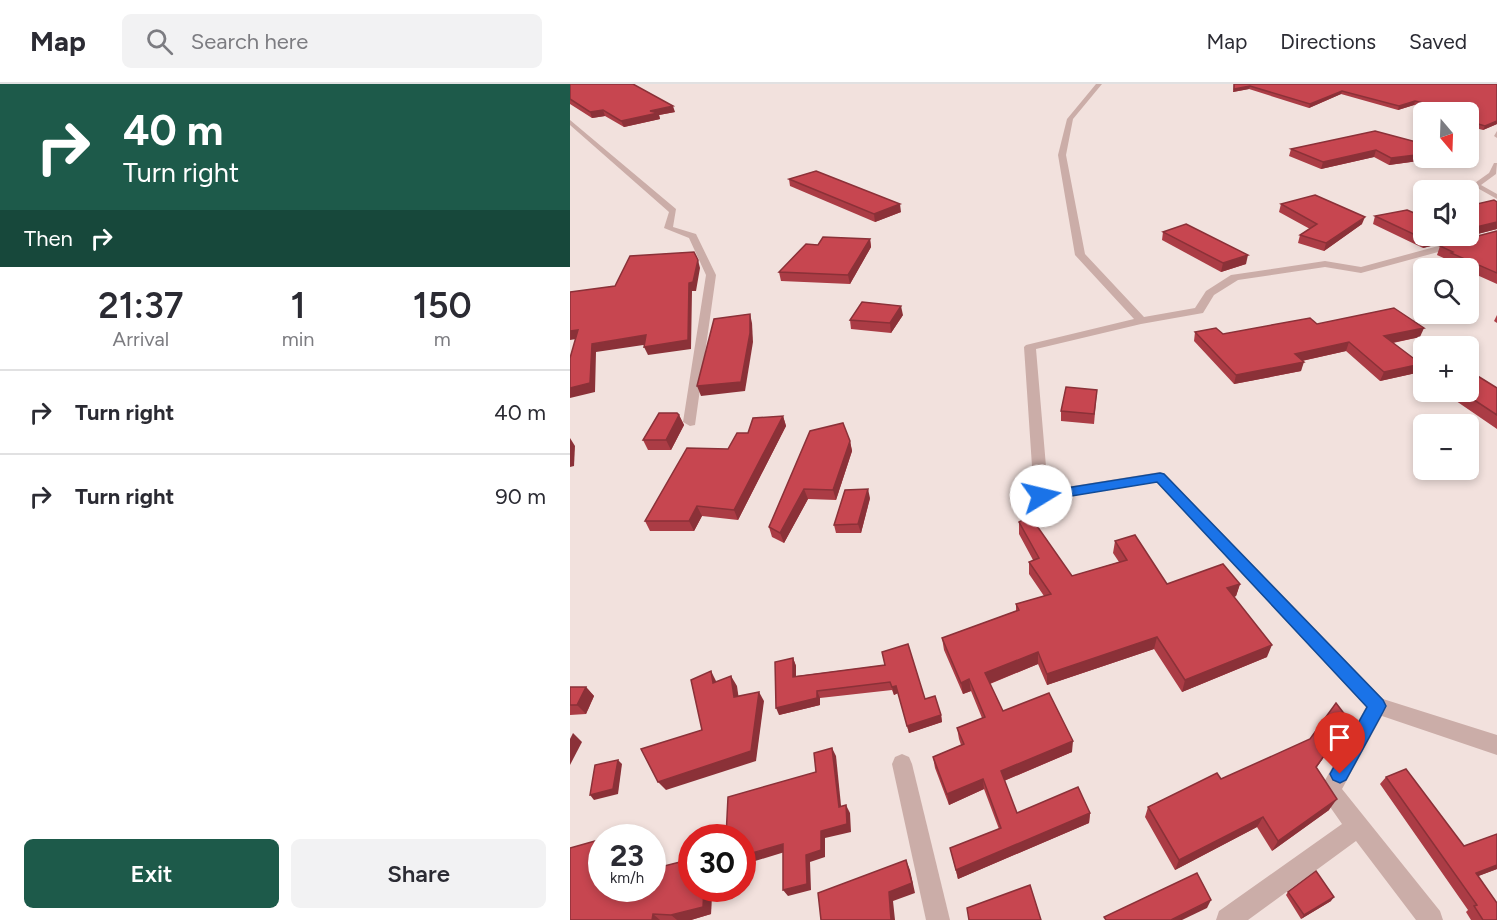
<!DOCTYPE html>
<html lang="en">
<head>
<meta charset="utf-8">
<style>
  :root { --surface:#fff; --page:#f2f2f3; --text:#2b2b33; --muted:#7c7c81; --line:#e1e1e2; --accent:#1d5a4a }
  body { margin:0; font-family:Figtree,sans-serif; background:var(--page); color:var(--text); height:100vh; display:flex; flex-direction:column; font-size:22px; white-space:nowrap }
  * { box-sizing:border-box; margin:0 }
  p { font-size:20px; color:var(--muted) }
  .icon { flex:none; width:33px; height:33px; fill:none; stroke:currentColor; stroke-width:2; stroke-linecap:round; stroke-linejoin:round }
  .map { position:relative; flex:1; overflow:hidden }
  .sheet { display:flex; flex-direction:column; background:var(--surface); width:570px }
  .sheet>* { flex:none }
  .top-card { background:#1d5a4a; color:#fff; overflow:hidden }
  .needle { width:39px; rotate:161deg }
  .fabs { position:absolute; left:843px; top:18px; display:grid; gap:12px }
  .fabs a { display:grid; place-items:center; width:66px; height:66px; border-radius:9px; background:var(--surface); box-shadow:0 3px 9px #0003; font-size:30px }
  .speed { position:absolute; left:18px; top:740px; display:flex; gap:12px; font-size:30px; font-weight:700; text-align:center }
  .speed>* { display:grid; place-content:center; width:78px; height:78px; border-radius:50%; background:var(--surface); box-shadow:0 3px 9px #0003; line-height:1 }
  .speed small { font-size:15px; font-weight:400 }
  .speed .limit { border:9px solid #d22; background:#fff; color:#111 }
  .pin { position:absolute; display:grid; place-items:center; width:51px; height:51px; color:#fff; margin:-62px -26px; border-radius:50% 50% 50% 0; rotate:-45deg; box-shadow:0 0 6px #0007 }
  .pin .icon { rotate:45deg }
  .me { position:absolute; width:66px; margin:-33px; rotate:81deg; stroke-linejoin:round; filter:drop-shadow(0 0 4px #0008) }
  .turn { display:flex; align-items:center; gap:21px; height:126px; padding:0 24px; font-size:27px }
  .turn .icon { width:78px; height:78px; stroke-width:2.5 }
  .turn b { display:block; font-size:42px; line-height:51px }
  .then { display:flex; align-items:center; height:57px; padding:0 24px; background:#0003; gap:12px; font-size:22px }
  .eta { display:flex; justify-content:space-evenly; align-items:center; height:102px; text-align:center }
  .eta b { font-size:36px; font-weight:600; line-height:42px }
  .cta { display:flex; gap:12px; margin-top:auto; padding:12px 24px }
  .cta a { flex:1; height:69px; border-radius:9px; background:var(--accent); color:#fff; font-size:24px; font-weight:600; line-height:69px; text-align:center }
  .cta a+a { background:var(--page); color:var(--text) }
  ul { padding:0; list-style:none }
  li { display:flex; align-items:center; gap:18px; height:84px; padding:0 24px; border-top:2px solid var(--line) }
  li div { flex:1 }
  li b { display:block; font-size:22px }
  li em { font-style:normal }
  header { display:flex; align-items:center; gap:36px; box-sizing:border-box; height:84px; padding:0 30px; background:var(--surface); border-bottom:2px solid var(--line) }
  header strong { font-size:28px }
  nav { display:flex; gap:33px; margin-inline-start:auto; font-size:21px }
  .search { width:420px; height:54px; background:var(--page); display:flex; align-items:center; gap:15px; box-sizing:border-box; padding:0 21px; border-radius:9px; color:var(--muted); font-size:22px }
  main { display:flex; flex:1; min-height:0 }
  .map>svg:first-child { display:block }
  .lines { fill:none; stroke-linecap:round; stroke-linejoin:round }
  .minor { fill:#cbada8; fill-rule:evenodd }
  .wall { fill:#ab3c45 }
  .shaded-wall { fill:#8b3138 }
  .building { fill:#c74650; stroke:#8b3138; stroke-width:1.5 }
  .route { fill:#1a73e8; stroke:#114b97; stroke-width:1.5 }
</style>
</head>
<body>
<header>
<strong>Map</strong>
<div class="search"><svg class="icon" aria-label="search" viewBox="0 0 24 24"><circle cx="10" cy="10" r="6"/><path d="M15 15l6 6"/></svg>Search here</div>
<nav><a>Map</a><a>Directions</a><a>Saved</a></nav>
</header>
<main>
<section class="sheet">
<div class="top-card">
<div class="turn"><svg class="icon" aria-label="right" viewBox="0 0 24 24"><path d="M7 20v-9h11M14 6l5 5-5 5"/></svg><div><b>40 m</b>Turn right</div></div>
<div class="then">Then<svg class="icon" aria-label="right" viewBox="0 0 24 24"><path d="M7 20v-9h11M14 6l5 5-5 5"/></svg></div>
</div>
<div class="eta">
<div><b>21:37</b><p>Arrival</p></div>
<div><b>1</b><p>min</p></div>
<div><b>150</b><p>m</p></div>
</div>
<ul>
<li><svg class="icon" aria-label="right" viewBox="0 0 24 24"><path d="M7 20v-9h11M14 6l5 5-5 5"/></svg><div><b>Turn right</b></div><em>40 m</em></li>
<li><svg class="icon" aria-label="right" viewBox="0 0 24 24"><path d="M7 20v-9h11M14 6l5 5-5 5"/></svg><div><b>Turn right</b></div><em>90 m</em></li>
</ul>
<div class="cta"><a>Exit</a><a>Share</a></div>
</section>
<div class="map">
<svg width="927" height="836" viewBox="0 0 927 836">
  <rect width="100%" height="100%" fill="#f2e1dd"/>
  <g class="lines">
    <g class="minor">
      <path d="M 526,0 L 532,0 L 503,35 L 496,71 L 515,170 L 574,233 L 625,224 L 636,207 L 661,191 L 755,177 L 791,183 L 927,146 L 927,152 L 791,189 L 755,183 L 668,196 L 644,211 L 633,229 L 571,240 L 466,265 L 478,406 L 590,388 L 595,390 L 813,615 L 927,651 L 927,671 L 812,632 L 772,705 L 870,827 L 873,836 L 846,836 L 786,757 L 678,836 L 646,836 L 649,827 L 772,740 L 749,707 L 796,623 L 587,398 L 471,417 L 464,412 L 454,263 L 456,261 L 564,235 L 505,171 L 488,71 L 497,35 Z"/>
      <path d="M 0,36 L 106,125 L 103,143 L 126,150 L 146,191 L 125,341 L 120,342 L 113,338 L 136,191 L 119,154 L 94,144 L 99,128 L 0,41 Z"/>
      <path d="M 927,47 L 927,54 L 924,52 Z"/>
      <path d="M 924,79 L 927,79 L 926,90 L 911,101 L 927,110 L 927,115 L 902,101 L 919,89 Z"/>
      <path d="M 332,670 L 339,673 L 342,680 L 380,836 L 356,836 L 322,680 L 325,673 Z"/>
    </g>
  </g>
  <g class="wall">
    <path d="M 0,0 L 105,28 L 89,31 L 90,35 L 54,43 L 35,32 L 22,34 L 0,20 Z"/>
    <path d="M 664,0 L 927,0 L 927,40 L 913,46 L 898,42 L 898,28 L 875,28 L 844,21 L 828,26 L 771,10 L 739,24 L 679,5 L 663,8 Z"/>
    <path d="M 854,60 L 854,74 L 870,74 L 819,81 L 804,73 L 751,85 L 719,72 L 721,65 Z"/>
    <path d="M 219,95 L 331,128 L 305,138 L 220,102 Z"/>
    <path d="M 927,118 L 927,145 L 853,164 L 803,140 L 805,132 L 853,133 Z"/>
    <path d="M 711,120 L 792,140 L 754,167 L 728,159 L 730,151 L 740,145 L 709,128 Z"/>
    <path d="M 927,147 L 927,200 L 898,187 L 898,184 L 893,184 L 877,178 L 878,176 L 867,171 L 870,162 Z"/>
    <path d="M 593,148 L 676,180 L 651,188 L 592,156 Z"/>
    <path d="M 300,155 L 301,163 L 280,200 L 211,197 L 209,188 L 248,161 Z"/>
    <path d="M 333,231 L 321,249 L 281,245 L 280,236 Z"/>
    <path d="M 927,231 L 927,239 L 924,237 Z"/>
    <path d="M 747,240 L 850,253 L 823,259 L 846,289 L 810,297 L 776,267 L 732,277 L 731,287 L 664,300 L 624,257 L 625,248 L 653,250 Z"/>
    <path d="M 927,304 L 927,345 L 873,308 L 898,308 Z"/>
    <path d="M 527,306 L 524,340 L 491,337 L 491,327 Z"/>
    <path d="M 109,331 L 114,341 L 101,366 L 78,366 L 73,356 Z"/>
    <path d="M 213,332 L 216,342 L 168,436 L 132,432 L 124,447 L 80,447 L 75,437 L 158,365 L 178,349 Z"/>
    <path d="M 280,357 L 282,367 L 266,416 L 238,415 L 214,459 L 202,453 L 199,443 Z"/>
    <path d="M 300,414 L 291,449 L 266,449 L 264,441 Z"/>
    <path d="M 449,438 L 502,492 L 549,478 L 543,469 L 545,457 L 597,500 L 670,500 L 666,512 L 664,513 L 697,573 L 612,608 L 584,565 L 477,601 L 468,580 L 420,600 L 433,627 L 502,668 L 434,697 L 447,729 L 520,729 L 519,739 L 388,795 L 380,764 L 429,745 L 414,705 L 379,721 L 365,684 L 363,673 L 391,661 L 389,655 L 387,644 L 412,634 L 401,607 L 393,610 L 374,566 L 372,554 L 446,527 L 446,520 L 474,512 L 459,490 L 459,478 L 463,476 L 449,450 Z"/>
    <path d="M 223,574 L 226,582 L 226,592 L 315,581 L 355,615 L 371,631 L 372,638 L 339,649 L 328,609 L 324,611 L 322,606 L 250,614 L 250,621 L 209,631 Z"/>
    <path d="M 0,603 L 16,603 L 24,612 L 16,630 L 0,631 Z"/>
    <path d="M 772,648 L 746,684 L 759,726 L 702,767 L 687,743 L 605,786 L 575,733 L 578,723 Z"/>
    <path d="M 816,693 L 894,762 L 927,750 L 927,785 L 908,792 L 927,836 L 901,836 L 896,828 L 898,826 L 810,700 Z"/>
    <path d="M 32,804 L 142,804 L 141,830 L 121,836 L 0,836 Z"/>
    <path d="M 718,808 L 761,817 L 731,835 L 716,811 Z"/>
  </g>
  <g class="shaded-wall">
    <path d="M 680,2 L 679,5 L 663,8 L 664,5 Z"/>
    <path d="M 772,7 L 771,10 L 739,24 L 740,20 Z"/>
    <path d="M 845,17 L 844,21 L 828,26 L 829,22 Z"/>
    <path d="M 103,22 L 105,28 L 89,31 L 90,35 L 54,43 L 51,37 L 80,27 Z"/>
    <path d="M 33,26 L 35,32 L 22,34 L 20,28 Z"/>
    <path d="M 927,37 L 927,40 L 913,46 L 915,42 Z"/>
    <path d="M 806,66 L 804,73 L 751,85 L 753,78 Z"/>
    <path d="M 854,70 L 854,74 L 870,74 L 819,81 L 821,74 Z"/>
    <path d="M 330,120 L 331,128 L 305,138 L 304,130 Z"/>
    <path d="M 795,133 L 792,140 L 754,167 L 756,159 Z"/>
    <path d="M 927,138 L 927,145 L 853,164 L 856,156 L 872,152 L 898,152 L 898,145 Z"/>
    <path d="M 300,155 L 301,163 L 280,200 L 278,191 Z"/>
    <path d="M 678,171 L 676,180 L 651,188 L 653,179 Z"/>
    <path d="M 128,176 L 130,184 L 126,207 L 122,207 L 121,265 L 78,271 L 74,263 L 119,199 Z"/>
    <path d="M 331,222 L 333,231 L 321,249 L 320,239 Z"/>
    <path d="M 180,230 L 182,239 L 183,258 L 175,307 L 131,312 L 127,302 Z"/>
    <path d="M 854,244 L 850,253 L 811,261 L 814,252 Z"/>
    <path d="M 8,246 L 12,254 L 0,256 L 0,247 Z"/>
    <path d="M 76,251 L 80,260 L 26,268 L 25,308 L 0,314 L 0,304 L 22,260 Z"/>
    <path d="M 779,258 L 776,267 L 722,279 L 725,270 Z"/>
    <path d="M 734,278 L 731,287 L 664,300 L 666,291 Z"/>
    <path d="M 851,280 L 846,289 L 810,297 L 814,288 Z"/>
    <path d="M 109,331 L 114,341 L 101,366 L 96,356 Z"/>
    <path d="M 213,332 L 216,342 L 168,436 L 164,426 Z"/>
    <path d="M 0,354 L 5,362 L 4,382 L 0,383 Z"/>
    <path d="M 280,357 L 282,367 L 266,416 L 263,406 Z"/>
    <path d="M 234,405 L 238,415 L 214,459 L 210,449 Z"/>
    <path d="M 298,405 L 300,414 L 291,449 L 288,440 Z"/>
    <path d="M 127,422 L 132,432 L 124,447 L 119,437 Z"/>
    <path d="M 670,500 L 666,512 L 653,517 L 657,504 Z"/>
    <path d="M 587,553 L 584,565 L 477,601 L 477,590 Z"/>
    <path d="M 702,561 L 697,573 L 612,608 L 615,596 Z"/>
    <path d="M 468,568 L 468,580 L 416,601 L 415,589 Z"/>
    <path d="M 223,574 L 226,582 L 226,600 L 223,593 Z"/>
    <path d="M 141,587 L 146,597 L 149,608 L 143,599 Z"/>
    <path d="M 161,592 L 167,602 L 170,623 L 164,613 Z"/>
    <path d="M 399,595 L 401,607 L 393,610 L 391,599 Z"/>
    <path d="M 326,602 L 328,609 L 324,611 L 322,603 Z"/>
    <path d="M 16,603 L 24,612 L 16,630 L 7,621 Z"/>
    <path d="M 247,607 L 250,614 L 250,621 L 209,631 L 206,624 Z"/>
    <path d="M 189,608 L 194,617 L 186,677 L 96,706 L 88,698 Z"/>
    <path d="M 371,631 L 372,638 L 339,649 L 337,642 Z"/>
    <path d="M 779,636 L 772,648 L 739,694 L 746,683 Z"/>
    <path d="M 3,649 L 12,658 L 0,681 L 0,655 Z"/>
    <path d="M 503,657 L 502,668 L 431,698 L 431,687 Z"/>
    <path d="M 262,664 L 266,672 L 272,731 L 269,723 Z"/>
    <path d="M 48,676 L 52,680 L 48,710 L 24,716 L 20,711 Z"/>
    <path d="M 413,695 L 414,705 L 379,721 L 377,710 Z"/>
    <path d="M 767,715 L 759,726 L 702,767 L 708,757 Z"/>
    <path d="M 276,721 L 280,729 L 281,748 L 255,754 L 255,773 L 240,778 L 241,806 L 218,812 L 213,806 L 251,747 Z"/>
    <path d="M 520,729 L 519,739 L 388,795 L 386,786 Z"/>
    <path d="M 693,733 L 687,743 L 605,786 L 609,776 Z"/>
    <path d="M 213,760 L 218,767 L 172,781 L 172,772 Z"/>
    <path d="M 32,763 L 32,803 L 27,799 Z"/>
    <path d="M 336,776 L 340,786 L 345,809 L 323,817 L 325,836 L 321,836 L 319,808 Z"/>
    <path d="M 927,781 L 927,785 L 898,796 L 906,789 Z"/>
    <path d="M 134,804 L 142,804 L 141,830 L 121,836 L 107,836 L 101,831 Z"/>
    <path d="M 764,813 L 761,817 L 731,835 L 734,831 Z"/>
    <path d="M 641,816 L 637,824 L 612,836 L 601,836 Z"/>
    <path d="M 83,830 L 90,836 L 82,836 Z"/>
  </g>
  <g class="building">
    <path d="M 0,0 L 63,0 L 103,22 L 80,27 L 88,29 L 51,37 L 33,26 L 20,28 L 0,15 Z"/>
    <path d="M 664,0 L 927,0 L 927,37 L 915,42 L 898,37 L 898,28 L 894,28 L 845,17 L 829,22 L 772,7 L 740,20 L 680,2 L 664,5 Z"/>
    <path d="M 805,47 L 854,60 L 854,70 L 821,74 L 806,66 L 753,78 L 721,65 Z"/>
    <path d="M 246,87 L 330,120 L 304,130 L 219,95 Z"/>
    <path d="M 745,111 L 795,133 L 756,159 L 730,151 L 747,140 L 711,120 Z"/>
    <path d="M 924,116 L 927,118 L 927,138 L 898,145 L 898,122 Z"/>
    <path d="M 837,126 L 854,133 L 854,152 L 872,152 L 856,156 L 805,132 Z"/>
    <path d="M 616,140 L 678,171 L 653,179 L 593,148 Z"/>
    <path d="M 927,147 L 927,189 L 881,169 L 883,168 L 870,162 Z"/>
    <path d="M 253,153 L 300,155 L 278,191 L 209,188 L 236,160 L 248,161 Z"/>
    <path d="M 124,168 L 128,176 L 123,198 L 119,199 L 118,256 L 74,263 L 76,251 L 22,260 L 20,299 L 0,304 L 0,274 L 8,246 L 0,247 L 0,208 L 45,202 L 60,172 Z"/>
    <path d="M 292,218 L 331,222 L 320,239 L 280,236 Z"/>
    <path d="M 824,224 L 854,244 L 814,252 L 851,280 L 814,288 L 779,258 L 725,270 L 734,278 L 666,291 L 625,248 L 646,244 L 653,250 L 740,234 L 747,240 Z"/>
    <path d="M 180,230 L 180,249 L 171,298 L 127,302 L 144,235 Z"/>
    <path d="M 898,286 L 927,304 L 927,331 L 892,308 L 898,308 Z"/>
    <path d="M 496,303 L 527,306 L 524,330 L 491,327 Z"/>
    <path d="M 89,329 L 107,329 L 109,331 L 96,356 L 73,356 Z"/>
    <path d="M 213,332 L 164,426 L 127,422 L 119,437 L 75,437 L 117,364 L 158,365 L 167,349 L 178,349 L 183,334 Z"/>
    <path d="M 273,339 L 280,357 L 263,406 L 234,405 L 210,449 L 199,443 L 240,347 Z"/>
    <path d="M 298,405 L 288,440 L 264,441 L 275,406 Z"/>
    <path d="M 460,432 L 502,492 L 557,476 L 545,457 L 565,451 L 597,500 L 653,480 L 670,500 L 657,504 L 702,561 L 615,596 L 587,553 L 477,590 L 468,568 L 415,589 L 433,627 L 479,609 L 503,657 L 431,687 L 447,729 L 508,703 L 520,729 L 386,786 L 380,764 L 431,744 L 413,695 L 377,710 L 363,673 L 394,660 L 387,644 L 415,633 L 399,595 L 391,599 L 372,554 L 449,526 L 446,520 L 481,510 L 459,478 L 469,474 L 449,438 Z"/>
    <path d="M 338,560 L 355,615 L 365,612 L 371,631 L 337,642 L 326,602 L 322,603 L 320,598 L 247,607 L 247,614 L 206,624 L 205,578 L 223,574 L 223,593 L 315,581 L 312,568 Z"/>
    <path d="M 141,587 L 143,599 L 161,592 L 164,613 L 189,608 L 181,667 L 88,698 L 71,665 L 132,646 L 121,596 Z"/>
    <path d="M 0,603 L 16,603 L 7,621 L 0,621 Z"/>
    <path d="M 766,619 L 779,636 L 746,683 L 767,715 L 708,757 L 693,733 L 609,776 L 578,723 L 647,689 L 651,695 L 740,655 Z"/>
    <path d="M 262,664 L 269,723 L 276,721 L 277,740 L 251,747 L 251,766 L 236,771 L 237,800 L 213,806 L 213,760 L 172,772 L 172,753 L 156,753 L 158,713 L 246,688 L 244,669 Z"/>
    <path d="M 48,676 L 43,705 L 20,711 L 25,681 Z"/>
    <path d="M 836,685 L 894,762 L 927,750 L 927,781 L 906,789 L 927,819 L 927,836 L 913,836 L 904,822 L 907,821 L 816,693 Z"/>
    <path d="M 32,755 L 32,763 L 27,799 L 32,798 L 32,804 L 82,804 L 82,785 L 122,775 L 122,804 L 134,804 L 133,823 L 101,831 L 83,830 L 82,836 L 0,836 L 0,764 Z"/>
    <path d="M 336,776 L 342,799 L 319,808 L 321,836 L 251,836 L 248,809 Z"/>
    <path d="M 746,787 L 764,813 L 734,831 L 718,808 Z"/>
    <path d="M 627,789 L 641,816 L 601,836 L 536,836 L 534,833 Z"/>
    <path d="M 460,801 L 471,836 L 399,836 L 397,824 Z"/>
  </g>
  <path class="route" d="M 590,389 L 594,390 L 813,616 L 816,622 L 813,628 L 776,696 L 770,699 L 763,696 L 760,690 L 797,623 L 587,398 L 471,417 L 464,412 L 471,408 Z"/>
</svg>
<div class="fabs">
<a><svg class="needle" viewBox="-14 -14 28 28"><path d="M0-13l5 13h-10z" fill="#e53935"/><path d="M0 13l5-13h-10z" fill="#7c7c81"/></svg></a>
<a><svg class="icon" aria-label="sound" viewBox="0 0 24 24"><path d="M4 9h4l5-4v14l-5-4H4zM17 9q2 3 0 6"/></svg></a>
<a><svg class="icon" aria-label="search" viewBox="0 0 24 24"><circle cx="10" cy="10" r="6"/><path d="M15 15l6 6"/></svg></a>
<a>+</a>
<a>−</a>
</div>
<div class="speed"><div>23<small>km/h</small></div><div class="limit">30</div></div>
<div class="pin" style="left:770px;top:690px;background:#d93025"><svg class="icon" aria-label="arrive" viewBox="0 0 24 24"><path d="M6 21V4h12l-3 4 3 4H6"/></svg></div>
<svg class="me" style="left:471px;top:412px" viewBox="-20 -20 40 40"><circle r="19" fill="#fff"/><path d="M0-13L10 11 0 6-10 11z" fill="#1a73e8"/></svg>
</div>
</main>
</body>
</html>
